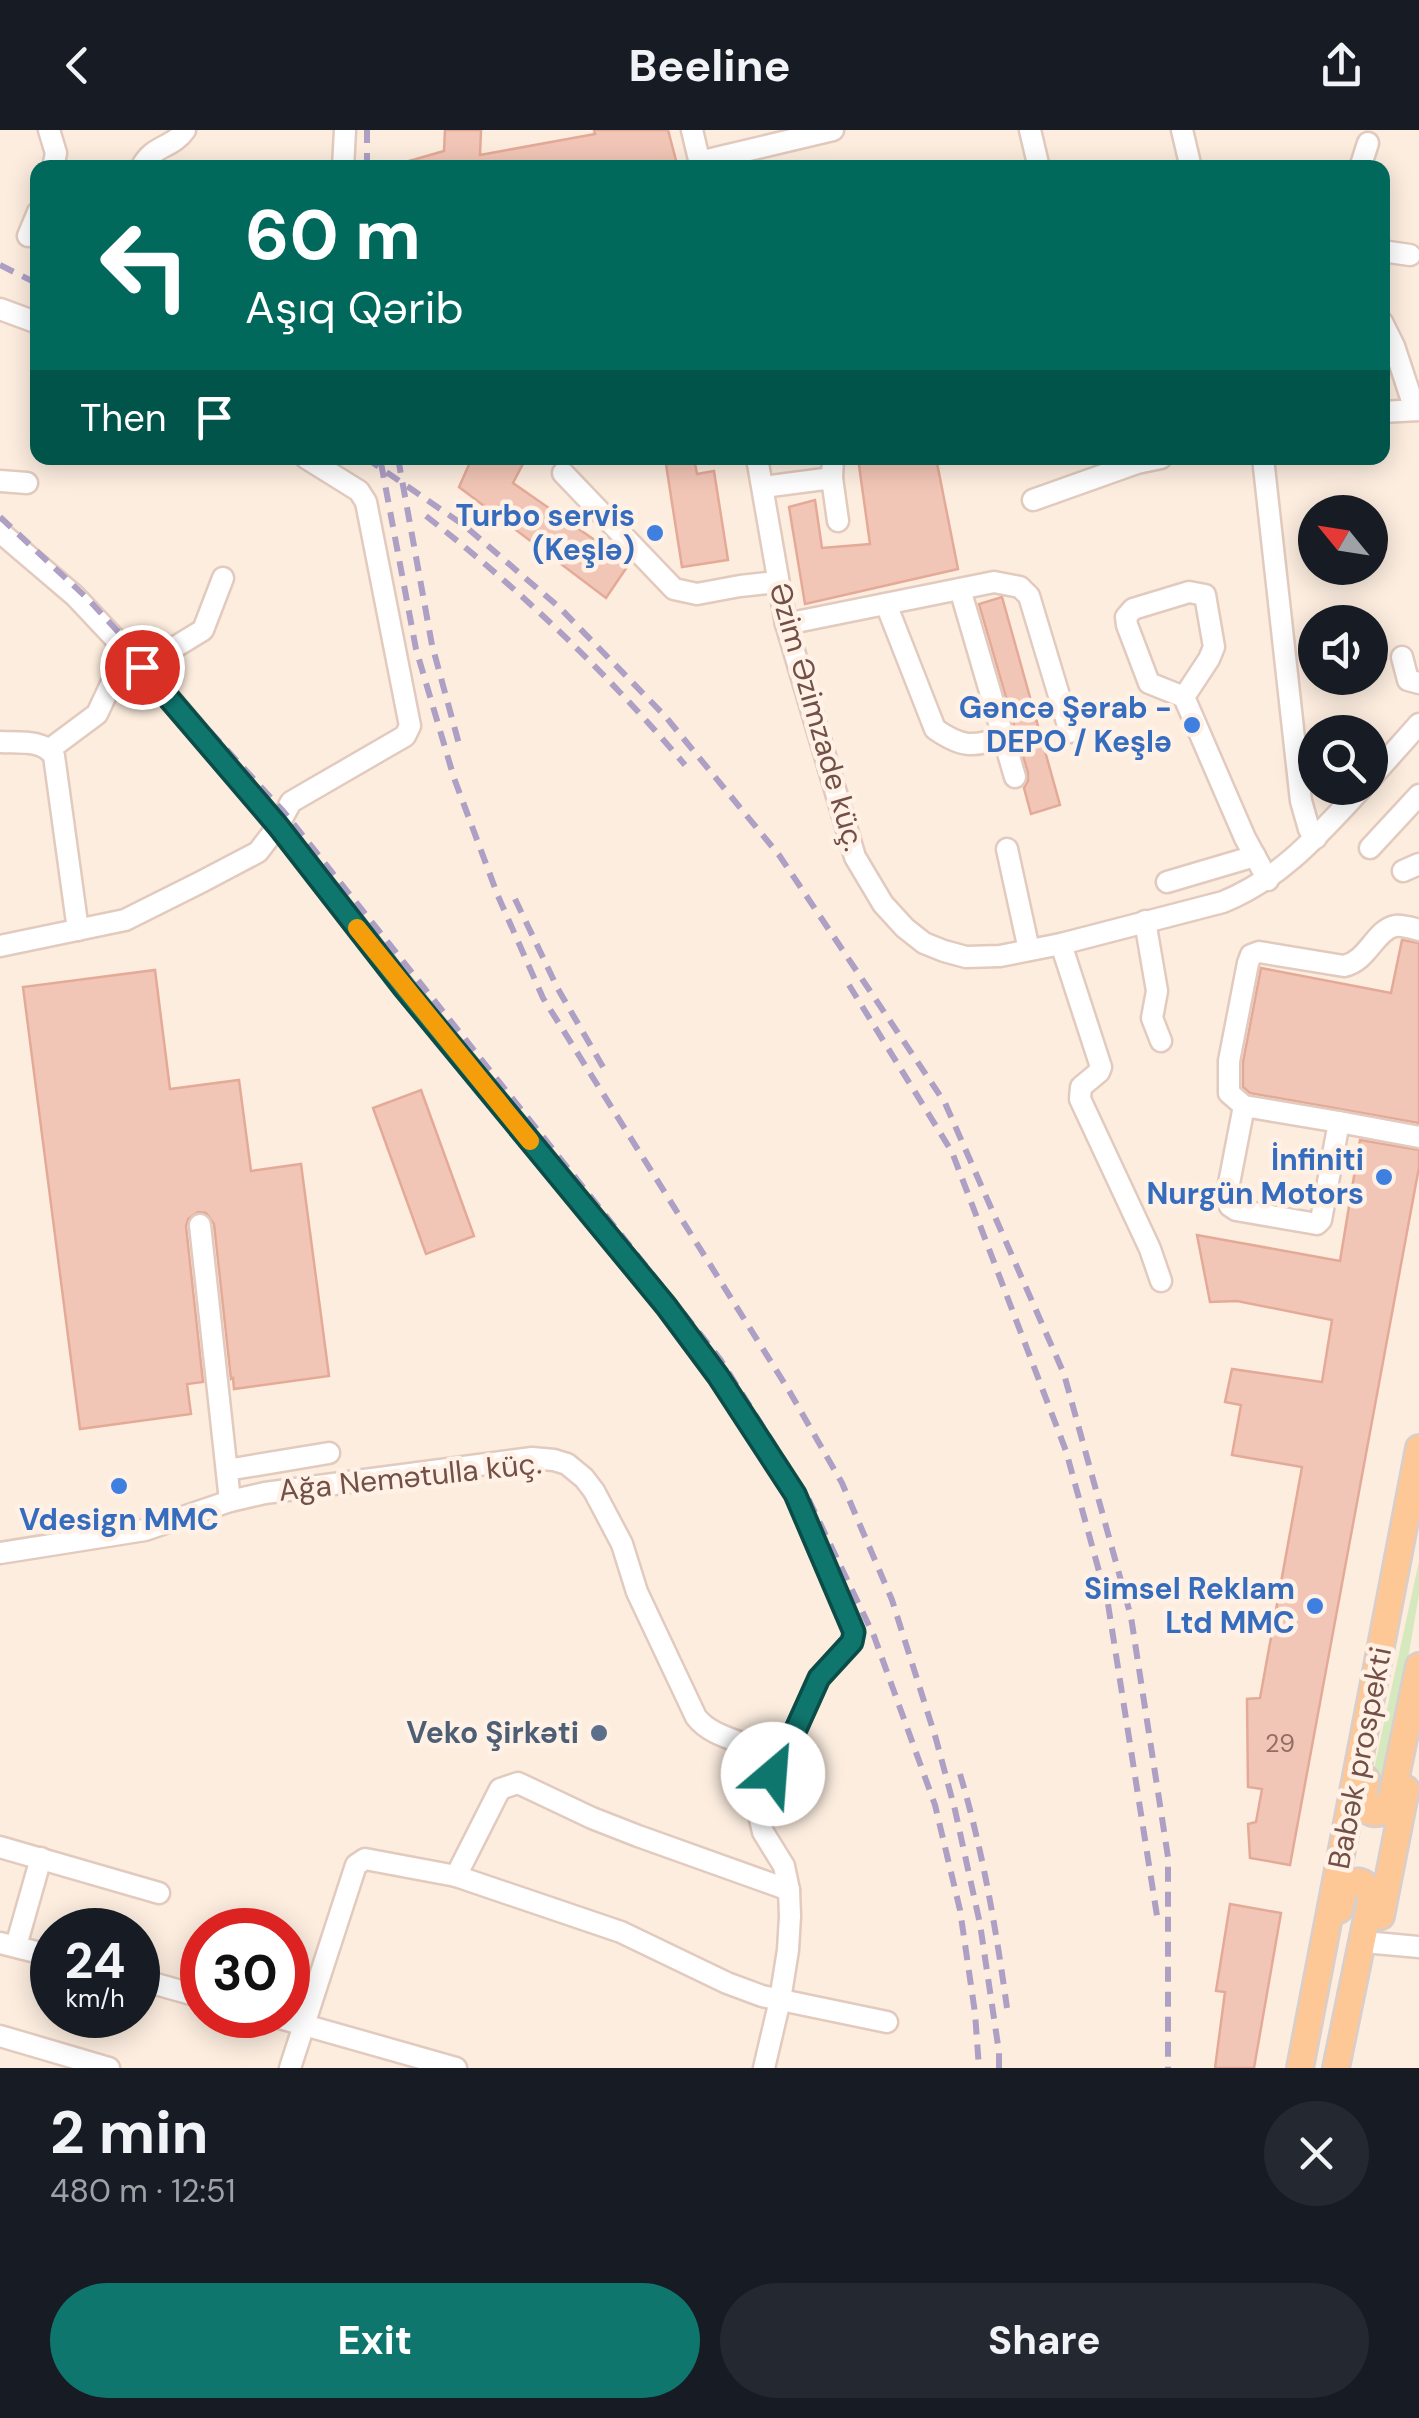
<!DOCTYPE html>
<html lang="en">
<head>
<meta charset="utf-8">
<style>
  :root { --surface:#171b24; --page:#242831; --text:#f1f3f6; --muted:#9ea1a6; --accent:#0f766e }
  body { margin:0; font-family:"DM Sans",sans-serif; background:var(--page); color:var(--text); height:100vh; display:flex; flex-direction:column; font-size:38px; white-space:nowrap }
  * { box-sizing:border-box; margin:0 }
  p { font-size:32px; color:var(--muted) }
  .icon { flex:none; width:55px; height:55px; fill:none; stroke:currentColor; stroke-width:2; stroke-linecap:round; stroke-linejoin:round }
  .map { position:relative; height:1938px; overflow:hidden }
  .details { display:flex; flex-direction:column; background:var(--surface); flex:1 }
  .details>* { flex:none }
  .top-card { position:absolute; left:30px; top:30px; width:1360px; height:305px; border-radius:20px; box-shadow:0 5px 25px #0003; background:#00695c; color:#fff; overflow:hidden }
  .needle { width:65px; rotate:300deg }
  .controls { position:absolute; left:1298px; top:365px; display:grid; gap:20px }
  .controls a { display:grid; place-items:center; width:90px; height:90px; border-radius:50%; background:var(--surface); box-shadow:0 5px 25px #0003; font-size:50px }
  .speed { position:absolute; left:30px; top:1778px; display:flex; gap:20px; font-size:50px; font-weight:700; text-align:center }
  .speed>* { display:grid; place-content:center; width:130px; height:130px; border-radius:50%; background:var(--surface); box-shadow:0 5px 25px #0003; line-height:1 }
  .speed small { font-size:25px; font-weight:400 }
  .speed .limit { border:15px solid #d22; background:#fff; color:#111 }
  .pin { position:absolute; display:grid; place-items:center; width:85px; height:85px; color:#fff; margin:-42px; border:5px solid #fff; border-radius:50%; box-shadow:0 2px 10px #0007 }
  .me { position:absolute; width:110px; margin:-55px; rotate:27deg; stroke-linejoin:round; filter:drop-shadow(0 0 8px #0008) }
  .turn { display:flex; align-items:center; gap:35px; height:210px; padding:0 50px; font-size:45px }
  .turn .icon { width:130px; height:130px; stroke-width:2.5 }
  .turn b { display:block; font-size:70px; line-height:85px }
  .then { display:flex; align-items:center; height:95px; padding:0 50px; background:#0003; gap:20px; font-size:38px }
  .round { display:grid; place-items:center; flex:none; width:105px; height:105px; border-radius:52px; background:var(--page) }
  .headline { display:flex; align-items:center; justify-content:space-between; height:170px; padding:0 50px }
  h1 { font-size:60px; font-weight:700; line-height:75px }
  .cta { display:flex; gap:20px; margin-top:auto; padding:20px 50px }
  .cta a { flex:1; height:115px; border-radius:60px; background:var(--accent); color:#fff; font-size:40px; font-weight:700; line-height:115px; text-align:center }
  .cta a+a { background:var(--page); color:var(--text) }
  header { display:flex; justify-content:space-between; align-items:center; height:130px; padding:0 50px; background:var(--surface); font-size:45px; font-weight:700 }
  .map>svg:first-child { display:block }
  .green { fill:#d6e9be }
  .building { fill:#f2c6b7; stroke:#e5aa97; stroke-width:2.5 }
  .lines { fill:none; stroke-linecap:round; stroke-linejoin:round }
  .minor-casing { stroke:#e2cabe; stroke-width:25 }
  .major-casing { stroke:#d8cecb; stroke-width:30 }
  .minor { stroke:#fff; stroke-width:20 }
  .major { stroke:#fdc896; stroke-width:25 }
  .rail { stroke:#ae9fc5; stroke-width:6; stroke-dasharray:15 10; stroke-linecap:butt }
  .route-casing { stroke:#0a4d48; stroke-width:25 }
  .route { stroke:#0f766e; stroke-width:18 }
  .slow { stroke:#f59e0b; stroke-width:18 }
  .shop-dot { fill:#3f7fe0; stroke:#fff1e6; stroke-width:4 }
  .service-dot { fill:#5c6f8a; stroke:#fff1e6; stroke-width:4 }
  .labels { text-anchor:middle; stroke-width:9; stroke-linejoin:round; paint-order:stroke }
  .number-label { font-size:25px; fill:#936e63 }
  .shop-label { font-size:30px; font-weight:bold; fill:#366cbe; stroke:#fff1e6; text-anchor:end }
  .street-label { font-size:30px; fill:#735047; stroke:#fff1e6 }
  .service-label { font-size:30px; font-weight:bold; fill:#4e5e75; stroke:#fff1e6; text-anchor:end }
</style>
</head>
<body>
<header><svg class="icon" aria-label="back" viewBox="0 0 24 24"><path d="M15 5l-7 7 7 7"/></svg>Beeline<svg class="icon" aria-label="share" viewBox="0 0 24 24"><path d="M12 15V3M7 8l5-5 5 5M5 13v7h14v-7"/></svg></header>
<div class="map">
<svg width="1419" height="1938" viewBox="0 0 1419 1938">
  <rect width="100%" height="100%" fill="#fceddf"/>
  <path class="green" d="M 1419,1431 L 1419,1465 L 1387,1650 L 1381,1661 L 1376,1663 L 1371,1653 Z"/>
  <g class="building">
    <path d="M 445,0 L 481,0 L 480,25 L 595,4 L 594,0 L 668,0 L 678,38 L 402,38 L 402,33 L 444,21 Z"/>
    <path d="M 472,328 L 526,328 L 513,353 L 629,434 L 606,468 L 459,357 Z"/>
    <path d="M 665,328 L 694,328 L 697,344 L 714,341 L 728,430 L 682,437 Z"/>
    <path d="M 858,328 L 936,328 L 958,439 L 805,474 L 789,377 L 815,370 L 822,418 L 870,414 Z"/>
    <path d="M 1002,467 L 1060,675 L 1031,684 L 1024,658 L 1028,651 L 1028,643 L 979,474 Z"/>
    <path d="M 1402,810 L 1419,813 L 1419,993 L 1250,963 L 1243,957 L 1243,932 L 1261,838 L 1391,863 Z"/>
    <path d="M 155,840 L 170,959 L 239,950 L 251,1041 L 301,1034 L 329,1246 L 234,1259 L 233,1248 L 231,1249 L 214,1094 L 206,1083 L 198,1082 L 188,1089 L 186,1096 L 203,1252 L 187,1254 L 191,1284 L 80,1299 L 23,857 Z"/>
    <path d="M 421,960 L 474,1106 L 426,1124 L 373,978 Z"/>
    <path d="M 1360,1010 L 1419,1020 L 1419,1037 L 1290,1735 L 1250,1728 L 1248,1694 L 1256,1692 L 1262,1659 L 1248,1657 L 1247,1569 L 1260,1568 L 1302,1337 L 1232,1325 L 1241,1275 L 1225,1272 L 1232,1239 L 1322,1252 L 1332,1190 L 1237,1171 L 1210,1172 L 1197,1105 L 1340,1131 Z"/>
    <path d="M 1230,1774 L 1281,1783 L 1254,1938 L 1215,1938 L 1225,1862 L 1216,1861 Z"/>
  </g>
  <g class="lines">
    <defs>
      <g id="minor">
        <path d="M 49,0 L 56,23 L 53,38"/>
        <path d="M 692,0 L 701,38"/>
        <path d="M 1030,0 L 1039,38"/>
        <path d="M 1182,0 L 1191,38"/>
        <path d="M 699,32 L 833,0"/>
        <path d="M 141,38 C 153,14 172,19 185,0"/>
        <path d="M 343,38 L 345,0"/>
        <path d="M 1360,38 L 1368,13"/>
        <path d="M 28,106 L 38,82"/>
        <path d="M 1382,121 L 1410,125"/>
        <path d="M 0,179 L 38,193"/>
        <path d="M 1382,192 L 1394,216 L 1415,280"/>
        <path d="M 1382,282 L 1419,280"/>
        <path d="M 757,328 L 786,494 L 855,727 L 883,774 L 905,798 L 924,813 L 944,821 L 966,827 L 1000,826 L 1061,814 L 1223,772 C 1282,748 1320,703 1362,658"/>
        <path d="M 1263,328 L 1301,671 L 1309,699 L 1316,708"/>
        <path d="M 563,343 L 674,459 L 697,464 L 740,456 L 777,452"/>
        <path d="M 832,348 L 833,328"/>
        <path d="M 0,351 L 27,353"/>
        <path d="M 763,357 L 832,348 L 838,391"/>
        <path d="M 1033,370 L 1137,333 L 1161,328"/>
        <path d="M 0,402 L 75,466 L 155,551 L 278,696 L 405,858 L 666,1176 L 718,1246 L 795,1364 L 854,1502 L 852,1512 L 819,1548 L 791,1610 L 774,1634 L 761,1679 L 760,1689 L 763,1702 L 784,1736 L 789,1760 L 790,1786 L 788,1820 L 780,1870 L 764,1938"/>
        <path d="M 960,459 L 1015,647"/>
        <path d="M 886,474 L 935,599 C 961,617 973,618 1002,607"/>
        <path d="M 786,494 L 994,452 L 1020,457 L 1029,466 L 1070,602"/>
        <path d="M 1402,527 L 1408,550 L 1419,553"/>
        <path d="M 1184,567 L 1209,529 L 1214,517 L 1205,465 L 1189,462 L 1133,479 L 1126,487 L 1127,495 L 1149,553 L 1184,567 L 1245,708 L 1268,750"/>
        <path d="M 0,612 C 19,613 43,609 54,626 L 78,800"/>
        <path d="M 50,619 L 97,584 L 112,552 L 120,544 L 149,533 L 203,500 L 223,448"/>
        <path d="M 1370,649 L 1419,594"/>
        <path d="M 1370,718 L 1419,665"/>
        <path d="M 1007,719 L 1029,820"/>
        <path d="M 1403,741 L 1419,734"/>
        <path d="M 1167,752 L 1255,726"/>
        <path d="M 1145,791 L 1157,861 L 1152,888 L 1161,911"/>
        <path d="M 1061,814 L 1101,937 L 1099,942 L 1081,957 L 1080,969 L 1150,1119 L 1161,1151"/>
        <path d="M 0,816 L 125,790 L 201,752 L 258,722 L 278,696 L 291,672 L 405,606 L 410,596 L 366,372 L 359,361 L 306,328"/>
        <path d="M 1244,976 L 1226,1069 L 1230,1076 L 1236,1080 L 1317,1094 L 1321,1090 L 1339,992 L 1244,976 L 1229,963 L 1229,931 L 1248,833 L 1251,825 L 1259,822 L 1344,836 C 1368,831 1375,800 1395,796 C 1402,795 1412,798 1419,800"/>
        <path d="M 1339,992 L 1419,1007"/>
        <path d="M 200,1095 L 230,1371"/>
        <path d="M 227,1340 L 329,1323"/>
        <path d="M 0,1423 L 145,1400 L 230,1371 L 265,1363 L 532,1328 L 554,1330 L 567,1334 L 584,1348 L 594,1361 L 622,1414 L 637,1462 L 696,1587 C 716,1613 759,1610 774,1634"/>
        <path d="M 0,1717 L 159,1763"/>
        <path d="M 456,1746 L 500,1659 L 518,1653 L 592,1688 L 638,1706 L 789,1760"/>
        <path d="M 0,1813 L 52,1826"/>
        <path d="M 1375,1813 L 1419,1817"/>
        <path d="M 16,1816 L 41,1728"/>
        <path d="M 138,1849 L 202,1867"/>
        <path d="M 269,1885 L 456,1938"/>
        <path d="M 0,1906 L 109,1938"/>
        <path d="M 290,1938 L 356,1735 L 365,1729 L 456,1746 L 621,1802 L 727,1853 L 762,1866 L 887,1892"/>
      </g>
      <g id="major">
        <path d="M 1366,1649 L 1363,1675 C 1369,1683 1373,1685 1383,1682 L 1392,1666 L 1419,1536"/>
        <path d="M 1381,1786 L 1406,1659"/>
        <path d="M 1300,1938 L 1419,1318"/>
        <path d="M 1336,1938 L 1371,1768 C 1370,1756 1360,1745 1348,1756 C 1342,1762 1341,1773 1339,1780"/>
      </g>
    </defs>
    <use href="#minor" class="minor-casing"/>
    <use href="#major" class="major-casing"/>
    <use href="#minor" class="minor"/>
    <use href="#major" class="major"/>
    <g class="rail">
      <path d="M 367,38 L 367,0"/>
      <path d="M 0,135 L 38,154"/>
      <path d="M 366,328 L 465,396 L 560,478 L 665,586 L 779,725 L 945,973 L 1064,1244 L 1131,1487 L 1168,1727 L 1168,1938"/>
      <path d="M 398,328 L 432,515 L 459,614"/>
      <path d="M 381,333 L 416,519 L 454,648 L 498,766 L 543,868 L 788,1259 L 842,1353 L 892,1470 L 936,1609 L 955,1680 L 980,1794 L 999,1922 L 999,1938"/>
      <path d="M 426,386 C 520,459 608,544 685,635"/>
      <path d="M 0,387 L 88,469 L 284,682 L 720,1229 L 808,1368 L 874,1506 L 935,1675 L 960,1780 L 975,1883 L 979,1938"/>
      <path d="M 515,769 L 558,859 L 603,937"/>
      <path d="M 849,855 L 952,1022 L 1066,1321 L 1108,1474 L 1157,1786"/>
      <path d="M 960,1644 C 983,1721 996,1799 1007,1878"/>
    </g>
  </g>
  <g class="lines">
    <defs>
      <path id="route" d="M 142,537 L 278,696 L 404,858 L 666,1176 L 718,1246 L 795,1364 L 854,1502 L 852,1512 L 819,1548 L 791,1610 L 774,1634 L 773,1644"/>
    </defs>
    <use href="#route" class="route-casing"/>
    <use href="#route" class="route"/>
    <path class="slow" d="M 357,798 L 530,1011"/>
  </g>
  <g class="shop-dot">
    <circle cx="655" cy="403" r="10"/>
    <circle cx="1192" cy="595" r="10"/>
    <circle cx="1384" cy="1047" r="10"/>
    <circle cx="119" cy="1356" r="10"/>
    <circle cx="1315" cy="1476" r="10"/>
  </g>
  <circle class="service-dot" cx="599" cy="1603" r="10"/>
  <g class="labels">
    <g class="number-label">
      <text x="1280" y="1622">29</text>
    </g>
    <g class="shop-label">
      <text x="635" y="396">Turbo servis<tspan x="635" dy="34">(Keşlə)</tspan></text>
      <text x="1172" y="588">Gəncə Şərab -<tspan x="1172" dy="34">DEPO / Keşlə</tspan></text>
      <text x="1364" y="1040">İnfiniti<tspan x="1364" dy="34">Nurgün Motors</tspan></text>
      <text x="119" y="1400" text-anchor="middle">Vdesign MMC</text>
      <text x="1295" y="1469">Simsel Reklam<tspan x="1295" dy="34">Ltd MMC</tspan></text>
    </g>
    <g class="street-label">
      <text transform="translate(817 587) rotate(74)" y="10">Əzim Əzimzade küç.</text>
      <text transform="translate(410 1347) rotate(-6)" y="10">Ağa Nemətulla küç.</text>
      <text transform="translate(1360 1628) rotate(-79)" y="10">Babək prospekti</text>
    </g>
    <g class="service-label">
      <text x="579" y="1613">Veko Şirkəti</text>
    </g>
  </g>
</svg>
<div class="controls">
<a><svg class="needle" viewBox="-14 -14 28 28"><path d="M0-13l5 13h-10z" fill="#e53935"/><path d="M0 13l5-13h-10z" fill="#9ea1a6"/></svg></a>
<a><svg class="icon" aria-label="sound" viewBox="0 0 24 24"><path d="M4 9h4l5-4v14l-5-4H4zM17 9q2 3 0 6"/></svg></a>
<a><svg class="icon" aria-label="search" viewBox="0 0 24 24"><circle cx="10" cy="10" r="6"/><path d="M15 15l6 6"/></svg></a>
</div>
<div class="speed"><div>24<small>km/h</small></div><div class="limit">30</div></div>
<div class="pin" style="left:142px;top:537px;background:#d93025"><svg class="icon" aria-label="arrive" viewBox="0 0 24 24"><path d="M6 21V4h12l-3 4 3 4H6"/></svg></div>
<svg class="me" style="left:773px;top:1644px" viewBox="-20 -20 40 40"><circle r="19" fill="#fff"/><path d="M0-13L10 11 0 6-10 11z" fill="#0f766e"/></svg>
<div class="top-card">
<div class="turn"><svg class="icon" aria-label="left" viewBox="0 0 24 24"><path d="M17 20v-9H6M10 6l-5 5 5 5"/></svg><div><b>60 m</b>Aşıq Qərib</div></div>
<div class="then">Then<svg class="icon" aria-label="arrive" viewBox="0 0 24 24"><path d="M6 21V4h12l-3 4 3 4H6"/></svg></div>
</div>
</div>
<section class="details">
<div class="headline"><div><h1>2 min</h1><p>480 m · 12:51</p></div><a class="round"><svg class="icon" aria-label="close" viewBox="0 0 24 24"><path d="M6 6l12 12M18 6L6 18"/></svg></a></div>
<div class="cta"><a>Exit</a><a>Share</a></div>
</section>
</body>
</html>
